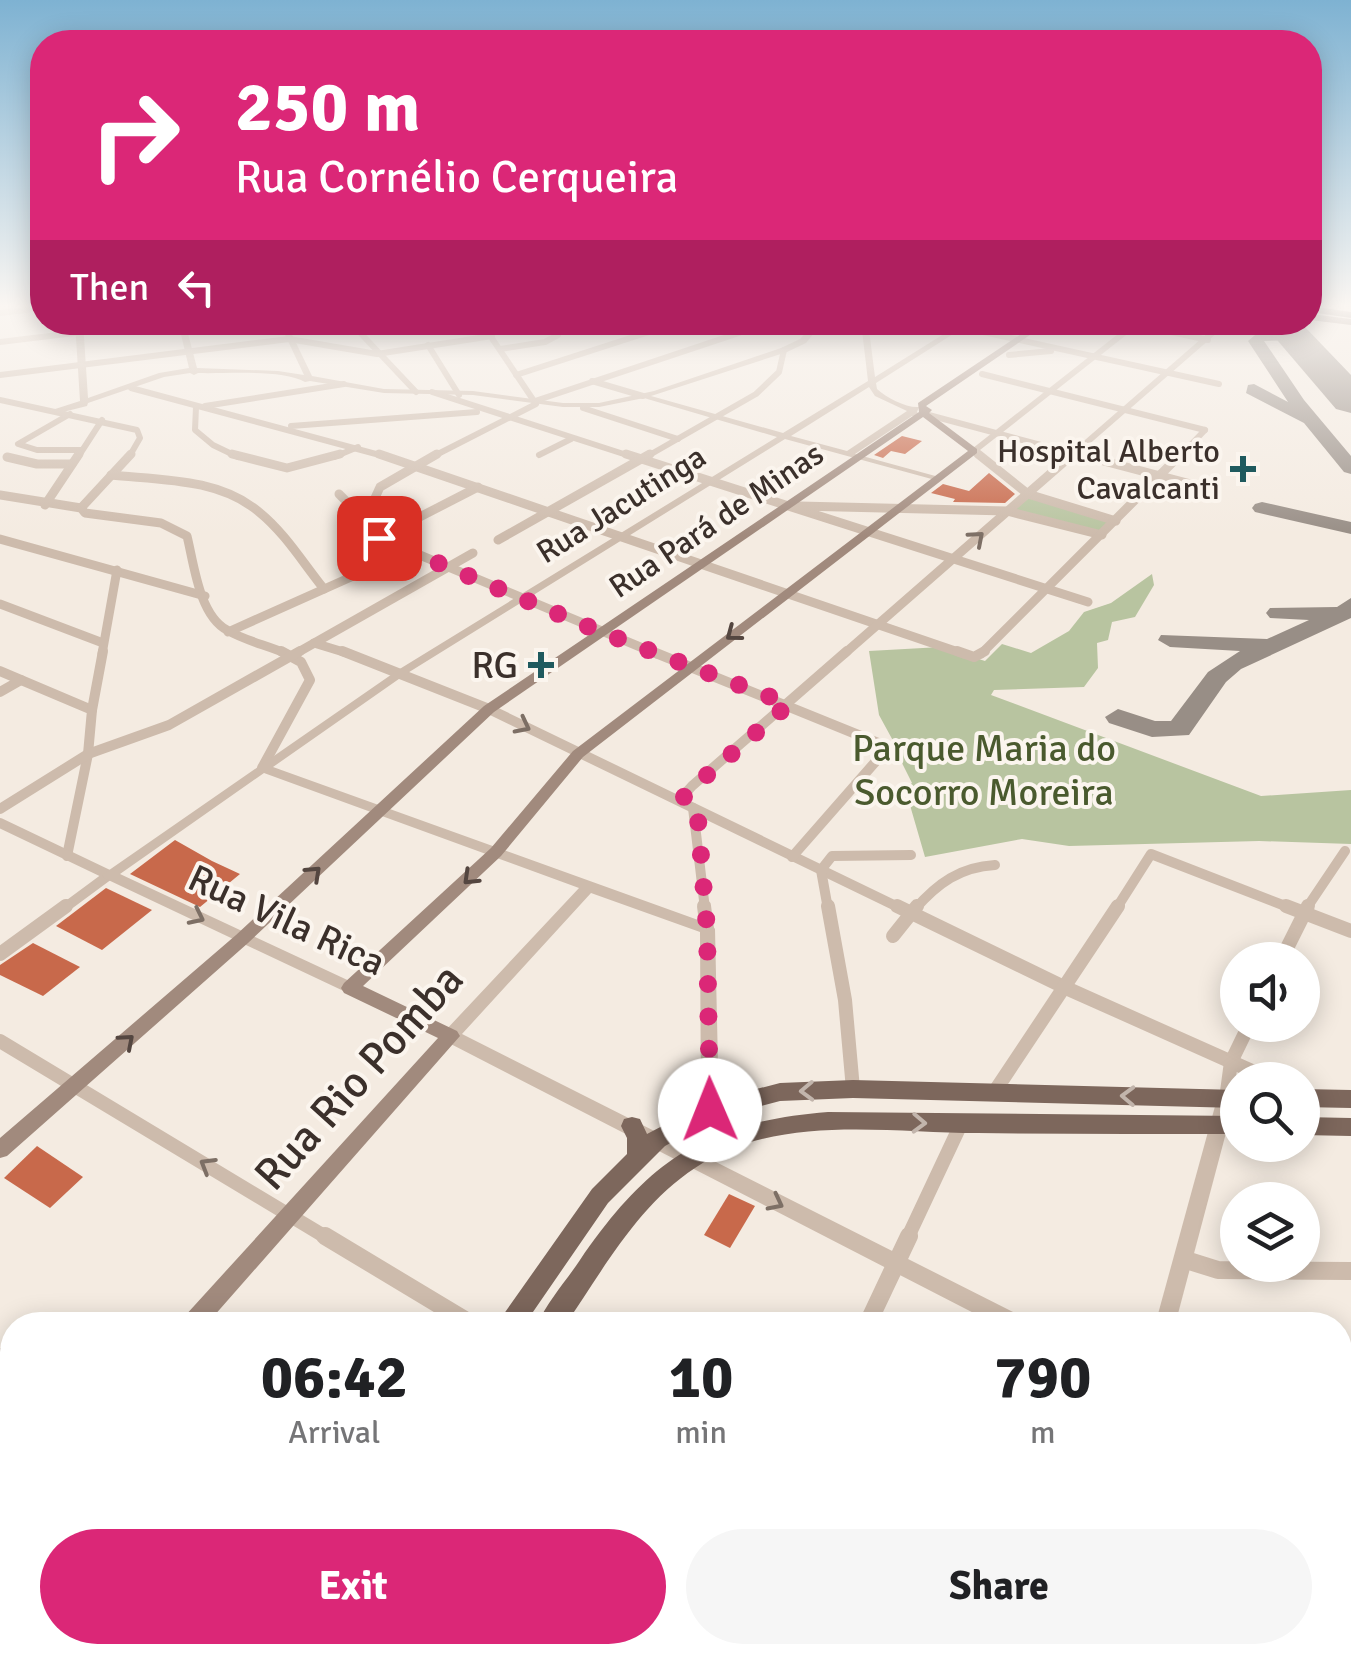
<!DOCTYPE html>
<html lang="en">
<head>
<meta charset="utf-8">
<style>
  :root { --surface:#fff; --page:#f6f6f6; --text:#202124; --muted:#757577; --accent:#db2777 }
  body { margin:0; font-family:Signika,sans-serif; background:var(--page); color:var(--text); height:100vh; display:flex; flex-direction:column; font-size:38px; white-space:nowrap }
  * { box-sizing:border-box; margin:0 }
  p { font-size:32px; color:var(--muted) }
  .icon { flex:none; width:55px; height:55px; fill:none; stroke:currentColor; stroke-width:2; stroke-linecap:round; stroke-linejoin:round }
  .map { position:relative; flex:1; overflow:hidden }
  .details { position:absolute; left:0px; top:1312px; width:1352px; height:352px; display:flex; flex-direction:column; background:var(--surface); border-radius:40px 40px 0 0; box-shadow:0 5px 25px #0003 }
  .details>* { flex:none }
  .guide { position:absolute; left:30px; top:30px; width:1292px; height:305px; border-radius:40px; box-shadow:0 5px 25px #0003; background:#db2777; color:#fff; overflow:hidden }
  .controls { position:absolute; left:1220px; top:942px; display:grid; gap:20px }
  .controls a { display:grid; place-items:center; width:100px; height:100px; border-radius:50%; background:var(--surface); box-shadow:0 5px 25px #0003; font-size:50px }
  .pin { position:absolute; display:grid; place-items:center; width:85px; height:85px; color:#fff; margin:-42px; border-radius:20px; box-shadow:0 5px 15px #0006 }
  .me { position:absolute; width:110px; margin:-55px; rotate:359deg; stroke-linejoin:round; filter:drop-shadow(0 0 8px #0008) }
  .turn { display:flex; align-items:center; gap:35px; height:210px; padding:0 40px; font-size:45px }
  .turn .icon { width:130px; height:130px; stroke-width:2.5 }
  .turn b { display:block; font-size:70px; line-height:85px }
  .then { display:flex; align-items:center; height:95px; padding:0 40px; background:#0003; gap:20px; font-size:38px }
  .eta { display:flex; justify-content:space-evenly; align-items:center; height:170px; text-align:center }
  .eta b { font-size:60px; font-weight:800; line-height:70px }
  .cta { display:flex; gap:20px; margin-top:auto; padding:20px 40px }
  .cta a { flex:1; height:115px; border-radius:60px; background:var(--accent); color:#fff; font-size:40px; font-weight:800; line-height:115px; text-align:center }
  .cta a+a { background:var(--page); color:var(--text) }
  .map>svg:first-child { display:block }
  .green { fill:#b8c4a0 }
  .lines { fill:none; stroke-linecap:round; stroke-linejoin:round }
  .taxiway { fill:#988e86; fill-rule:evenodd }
  .runway { fill:#988e86; fill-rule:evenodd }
  .building { fill:#c8694b }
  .minor-far4 { stroke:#cdbbac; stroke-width:6 }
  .minor-far3 { stroke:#cdbbac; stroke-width:9 }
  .minor-far2 { stroke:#cdbbac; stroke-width:10 }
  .minor-far1 { stroke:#cdbbac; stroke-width:14 }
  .minor { stroke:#cdbbac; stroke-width:18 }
  .tertiary { fill:#cdbbac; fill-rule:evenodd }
  .secondary { fill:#a18a7d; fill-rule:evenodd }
  .primary { fill:#7d675c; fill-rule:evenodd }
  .motorway { fill:#5c4a42; fill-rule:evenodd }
  .oneway { stroke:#7d6f65 }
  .oneway2 { stroke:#544640 }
  .oneway3 { stroke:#c2b5ac }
  .route { stroke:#db2777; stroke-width:18; stroke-dasharray:0 32.4 }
  .poi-dot { fill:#1f5a5e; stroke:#fbf5ee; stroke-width:4 }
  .labels { text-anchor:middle; stroke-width:8; stroke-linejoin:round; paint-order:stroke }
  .far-poi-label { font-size:32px; fill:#3b302b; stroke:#fbf5ee; text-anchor:end }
  .far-street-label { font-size:32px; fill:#3b302b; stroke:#fbf5ee }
  .poi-label { font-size:38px; fill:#3b302b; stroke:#fbf5ee; text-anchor:end }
  .park-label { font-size:38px; fill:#4a5a2e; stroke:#fbf5ee }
  .street-label { font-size:38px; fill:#3b302b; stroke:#fbf5ee }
  .near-street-label { font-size:45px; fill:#3b302b; stroke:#fbf5ee }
</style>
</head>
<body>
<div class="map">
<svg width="1351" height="1664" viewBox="0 0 1351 1664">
  <rect width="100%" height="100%" fill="#f4ebe1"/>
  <g class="green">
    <path d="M 1029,495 L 1111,521 L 1100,533 L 1012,510 Z"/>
    <path d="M 1152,574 L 1154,585 L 1135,617 L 1112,622 L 1108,640 L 1097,643 L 1098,668 L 1084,687 L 994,690 L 991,695 L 1261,796 L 1351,790 L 1351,844 L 1259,841 L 1069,846 L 1022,839 L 925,857 L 905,788 L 912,783 L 902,763 L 893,759 L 897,748 L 879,715 L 869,651 L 941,647 L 985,661 L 1002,644 L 1031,653 L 1069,631 L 1084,612 L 1111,603 Z"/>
  </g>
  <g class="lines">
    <g class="taxiway">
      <path d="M 1261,330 L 1293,330 L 1301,335 L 1293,340 L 1264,341 L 1304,400 L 1351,456 L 1351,474 L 1344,472 L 1304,423 L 1246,393 L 1248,385 L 1254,384 L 1288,402 L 1248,341 Z"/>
      <path d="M 1262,502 L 1351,522 L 1351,534 L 1255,512 L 1252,508 L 1255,504 Z"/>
      <path d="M 1351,598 L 1351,618 L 1241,669 L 1226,682 L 1189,735 L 1152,737 L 1109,723 L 1105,717 L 1118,709 L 1155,721 L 1171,721 L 1208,672 L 1240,651 L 1170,647 L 1158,640 L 1161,635 L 1267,639 L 1309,620 L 1270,618 L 1266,613 L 1270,608 L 1337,607 Z"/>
    </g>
    <path class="runway" d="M 1291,323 L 1304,326 L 1351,375 L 1351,413 L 1336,409 L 1272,334 L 1278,326 Z"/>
  </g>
  <g class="building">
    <path d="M 902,436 L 922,441 L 905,454 L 891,451 L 883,458 L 874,455 Z"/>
    <path d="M 989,473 L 1015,494 L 1005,503 L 953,502 L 955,499 L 931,493 L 943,484 L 969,491 Z"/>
    <path d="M 175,840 L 212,861 L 240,874 L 200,907 L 130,874 Z"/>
    <path d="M 106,888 L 152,910 L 102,950 L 56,926 Z"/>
    <path d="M 33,943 L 80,967 L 43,996 L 0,975 L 0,965 Z"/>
    <path d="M 37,1146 L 83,1177 L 50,1208 L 4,1178 Z"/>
    <path d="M 729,1194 L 755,1206 L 730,1248 L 704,1235 Z"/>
  </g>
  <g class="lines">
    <g class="minor-far4">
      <path d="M 0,313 L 42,308"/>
      <path d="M 350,322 L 416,392"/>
      <path d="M 938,322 L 1219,384"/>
      <path d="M 1125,322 L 1208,340"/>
      <path d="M 0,342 L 165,322"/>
      <path d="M 428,345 L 459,395"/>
      <path d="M 500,349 L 545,342 L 558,335 L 550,329 L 502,322"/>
      <path d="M 1009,355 L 1051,351"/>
      <path d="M 982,374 L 1205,430"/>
      <path d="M 0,375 L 289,339 L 377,354 L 492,336"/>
      <path d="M 516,375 L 680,322"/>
      <path d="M 592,381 L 643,396"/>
      <path d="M 131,388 L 387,457"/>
      <path d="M 432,392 L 633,457"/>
      <path d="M 0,400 L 137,430 L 140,438 L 129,457"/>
      <path d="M 535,401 L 739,333 L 754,322"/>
      <path d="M 205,406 L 344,384"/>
      <path d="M 196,407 L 195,430 L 213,445 L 238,457"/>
      <path d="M 583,408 L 678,439"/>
      <path d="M 70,414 L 18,444 L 37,450 L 81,450"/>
      <path d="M 925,414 L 1086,457"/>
      <path d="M 291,426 L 477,412"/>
      <path d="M 539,455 L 571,439"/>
      <path d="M 78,457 L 102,420"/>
      <path d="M 334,457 L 358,447"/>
      <path d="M 432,457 L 536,404 L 481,322"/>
      <path d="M 646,457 L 756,394 L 779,372 L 784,350"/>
      <path d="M 981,457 L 974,451 L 1138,322"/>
      <path d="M 1070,457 L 1225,322"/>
      <path d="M 1179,457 L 1205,430"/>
    </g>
    <g class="minor-far3">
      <path d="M 232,454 L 287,468 L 340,454"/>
      <path d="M 379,454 L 964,654"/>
      <path d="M 437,454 L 380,487 L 365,520 L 379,538 L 657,654"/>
      <path d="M 626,454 L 1088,602"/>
      <path d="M 978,454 L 1028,494 L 1116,521"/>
      <path d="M 1077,454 L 1206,488"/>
      <path d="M 7,457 L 37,464 L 72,464"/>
      <path d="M 111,475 C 160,480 219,478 259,512 C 285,533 303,563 324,589"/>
      <path d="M 339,494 L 365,520"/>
      <path d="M 0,495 L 81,508 L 85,513 L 161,523 L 187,536 C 194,564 199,615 227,630 C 245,641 267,645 287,654"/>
      <path d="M 45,505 L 79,454"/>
      <path d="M 799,506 L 1007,511 L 1102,535"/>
      <path d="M 81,508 L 131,454"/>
      <path d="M 406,524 L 478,487"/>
      <path d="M 0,539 L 205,596"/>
      <path d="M 498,540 L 650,454"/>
      <path d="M 0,604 L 103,643"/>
      <path d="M 228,632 L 407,552"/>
      <path d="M 314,643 L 350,654"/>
      <path d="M 102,654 L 117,570"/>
      <path d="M 295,654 L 473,553"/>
      <path d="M 844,654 L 1073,454"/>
      <path d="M 981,654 L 1181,454"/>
    </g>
    <g class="minor-far2">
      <path d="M 342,651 L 489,709 L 902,909"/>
      <path d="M 651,651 L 883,745 L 884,752 L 792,857"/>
      <path d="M 957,651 L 974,657 L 985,651"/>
      <path d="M 0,671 L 92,710 L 88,754 L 67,856"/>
      <path d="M 0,692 L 21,680"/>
      <path d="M 92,710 L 103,651"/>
      <path d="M 262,768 L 310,680 L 301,662 L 281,651"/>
      <path d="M 684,803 L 684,795 L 692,786 L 847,651"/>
      <path d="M 693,808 L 705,909"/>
      <path d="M 0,809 L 88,754 L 169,725 L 300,651"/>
      <path d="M 0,823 L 109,875 L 63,909"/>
      <path d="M 828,909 L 821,870 L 832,856 L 911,855"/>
      <path d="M 915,909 C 938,883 960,867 995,865"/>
      <path d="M 1116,909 L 1151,854 L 1293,909"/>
      <path d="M 1306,909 L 1345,851"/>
    </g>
    <g class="minor-far1">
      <path d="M 704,906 L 707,929"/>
      <path d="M 828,906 L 845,1000 L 853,1089"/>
      <path d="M 897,906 L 1066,988 L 1263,1076"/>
      <path d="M 1286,906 L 1351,931"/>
      <path d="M 893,936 L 917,906"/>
      <path d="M 0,954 L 66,906"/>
      <path d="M 1281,960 L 1308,906"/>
      <path d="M 0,1041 L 329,1239"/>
      <path d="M 995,1091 L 1118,906"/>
      <path d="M 1226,1099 L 1231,1062 L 1249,1025"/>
      <path d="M 907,1239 L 961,1124"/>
    </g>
    <g class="minor">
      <path d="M 325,1236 L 473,1325"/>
      <path d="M 1183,1259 L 1218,1270 L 1351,1271"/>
      <path d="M 867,1325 L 909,1236"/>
      <path d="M 0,1357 L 12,1366"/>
      <path d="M 396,1652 L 412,1664"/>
      <path d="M 1035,1652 L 1055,1664"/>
      <path d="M 708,1664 L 713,1652"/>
    </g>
    <g class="tertiary">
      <path d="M 75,322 L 83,322 L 88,398 L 159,373 L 189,368 L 178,322 L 185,322 L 197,368 L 278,371 L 304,375 L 279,322 L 286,322 L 312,376 L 384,389 L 473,391 L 563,403 L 599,403 L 654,391 L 781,348 L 800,339 L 816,322 L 823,322 L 806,343 L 787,352 L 651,396 L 783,433 L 868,381 L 861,322 L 868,322 L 875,377 L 963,322 L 972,322 L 876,383 L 877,389 C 887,398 906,408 919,407 L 917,412 L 921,417 L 917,419 L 912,416 L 855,454 L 939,477 L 939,481 L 785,439 L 406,674 L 273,767 L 712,925 L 715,929 L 719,1110 L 716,1115 L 710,1117 L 704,1115 L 701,1110 L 700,932 L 591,893 L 462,1034 L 1025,1318 L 1028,1325 L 997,1325 L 445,1041 L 443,1036 L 445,1031 L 579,888 L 264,773 L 120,874 L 356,984 L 358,988 L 356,992 L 350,994 L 104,878 L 102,875 L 398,670 L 777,437 L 644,398 L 599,407 L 563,407 L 473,395 L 384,393 L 310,381 L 305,382 C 282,369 227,374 198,373 L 194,375 L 190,373 L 164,377 L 88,403 L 87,406 L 55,414 L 52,414 L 52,410 L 80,401 ZM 869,387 L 875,396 L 907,411 L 847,451 L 791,436 Z"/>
      <path d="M 1226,1092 L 1232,1094 L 1235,1099 L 1175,1325 L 1155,1325 L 1217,1099 L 1220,1094 Z"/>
      <path d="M 1340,1470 L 1351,1475 L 1351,1498 L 1340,1493 Z"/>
      <path d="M 1057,1652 L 1081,1652 L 1078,1664 L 1054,1664 Z"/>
    </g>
    <g class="secondary">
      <path d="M 1039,322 L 1049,322 L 926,406 L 932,410 L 929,413 L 977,449 L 977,453 L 583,757 L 501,856 L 363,986 L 457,1031 L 460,1036 L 206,1325 L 181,1325 L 184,1317 L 438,1038 L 344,993 L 341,988 L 344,983 L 491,848 L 573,751 L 968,451 L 923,417 L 494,712 L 248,943 L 7,1156 L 0,1158 L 0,1138 L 236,935 L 484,706 L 919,412 L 918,403 Z"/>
      <path d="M 12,1515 L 12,1546 L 0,1554 L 0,1522 Z"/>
    </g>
    <g class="primary">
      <path d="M 1333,303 L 1351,303 L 1351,307 Z"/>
      <path d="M 1310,314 L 1351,319 L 1351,325 L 1310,320 Z"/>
      <path d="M 853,1080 L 1238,1090 L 1238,1108 L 853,1098 L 780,1101 L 716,1118 L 665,1146 L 608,1203 L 524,1325 L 496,1325 L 592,1189 L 627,1154 L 627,1138 L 621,1126 L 624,1119 L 632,1117 L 640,1119 L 647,1134 L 710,1101 L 780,1083 Z"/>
      <path d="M 1302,1089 L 1351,1090 L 1351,1108 L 1302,1107 Z"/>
      <path d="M 828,1112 L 1238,1116 L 1238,1134 C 1151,1134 1065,1134 978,1133 C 886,1133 777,1113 695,1168 C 637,1206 604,1269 565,1325 L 537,1325 C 547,1302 566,1281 580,1260 C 649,1160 705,1122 828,1112 Z"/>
      <path d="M 1302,1117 L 1351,1118 L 1351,1136 L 1302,1135 Z"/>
      <path d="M 262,1652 L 296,1652 L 291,1664 L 257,1664 Z"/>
      <path d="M 315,1652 L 349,1652 L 344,1664 L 310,1664 Z"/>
    </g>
    <path class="motorway" d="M 1310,306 L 1351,312 L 1351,318 L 1310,312 Z"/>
  </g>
  <defs><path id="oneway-chevron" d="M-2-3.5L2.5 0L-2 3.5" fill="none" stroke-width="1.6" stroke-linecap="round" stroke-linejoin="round" transform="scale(2.5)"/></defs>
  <g class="oneway">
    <use href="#oneway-chevron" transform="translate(977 538) rotate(-41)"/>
    <use href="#oneway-chevron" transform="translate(523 726) rotate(27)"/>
    <use href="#oneway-chevron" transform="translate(197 917) rotate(26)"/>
    <use href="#oneway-chevron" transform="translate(207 1165) rotate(-149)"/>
    <use href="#oneway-chevron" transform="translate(776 1203) rotate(27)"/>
  </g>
  <g class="oneway2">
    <use href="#oneway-chevron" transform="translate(733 634) rotate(143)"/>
    <use href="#oneway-chevron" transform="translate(314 873) rotate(-43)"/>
    <use href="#oneway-chevron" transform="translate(470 878) rotate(136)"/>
    <use href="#oneway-chevron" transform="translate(127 1041) rotate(-41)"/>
  </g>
  <g class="oneway3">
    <use href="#oneway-chevron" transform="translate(807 1091) rotate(178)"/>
    <use href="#oneway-chevron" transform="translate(1128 1096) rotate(-178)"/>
    <use href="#oneway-chevron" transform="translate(919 1123) rotate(2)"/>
  </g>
  <linearGradient id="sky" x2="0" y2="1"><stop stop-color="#7eb2d2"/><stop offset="0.57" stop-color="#faf6f2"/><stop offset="1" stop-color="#faf6f2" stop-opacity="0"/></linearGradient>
  <rect width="1351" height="536" fill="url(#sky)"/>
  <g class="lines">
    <path class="route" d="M 379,538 L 601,632 L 789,704 L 684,795 L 684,803 L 694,808 L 698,819 L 707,929 L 710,1110"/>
  </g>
  <g class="poi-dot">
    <path d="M1238 454h10v10h10v10h-10v10h-10v-10h-10v-10h10z"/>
    <path d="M536 650h10v10h10v10h-10v10h-10v-10h-10v-10h10z"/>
  </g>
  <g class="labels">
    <g class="far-poi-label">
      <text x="1220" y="462">Hospital Alberto<tspan x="1220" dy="37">Cavalcanti</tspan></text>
    </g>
    <g class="far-street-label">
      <text transform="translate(621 504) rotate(-32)" y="11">Rua Jacutinga</text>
      <text transform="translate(716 520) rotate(-34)" y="11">Rua Pará de Minas</text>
    </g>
    <g class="poi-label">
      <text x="518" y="678">RG</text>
    </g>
    <g class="park-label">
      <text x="984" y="761">Parque Maria do<tspan x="984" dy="44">Socorro Moreira</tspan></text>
    </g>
    <g class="street-label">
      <text transform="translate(287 920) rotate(25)" y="13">Rua Vila Rica</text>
    </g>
    <g class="near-street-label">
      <text transform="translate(358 1076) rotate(-48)" y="16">Rua Rio Pomba</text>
    </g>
  </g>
</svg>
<div class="controls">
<a><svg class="icon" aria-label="sound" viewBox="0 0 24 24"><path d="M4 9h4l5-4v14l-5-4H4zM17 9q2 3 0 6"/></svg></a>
<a><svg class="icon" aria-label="search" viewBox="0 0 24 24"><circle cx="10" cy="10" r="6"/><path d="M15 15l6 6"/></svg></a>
<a><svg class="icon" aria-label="layers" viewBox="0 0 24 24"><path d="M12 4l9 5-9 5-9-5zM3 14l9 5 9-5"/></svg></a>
</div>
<div class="pin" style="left:379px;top:538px;background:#d93025"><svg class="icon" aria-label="arrive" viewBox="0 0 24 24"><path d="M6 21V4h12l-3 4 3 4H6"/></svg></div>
<svg class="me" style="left:710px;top:1110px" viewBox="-20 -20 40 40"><circle r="19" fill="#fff"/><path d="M0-13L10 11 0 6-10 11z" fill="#db2777"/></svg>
<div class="guide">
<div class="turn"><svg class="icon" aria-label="right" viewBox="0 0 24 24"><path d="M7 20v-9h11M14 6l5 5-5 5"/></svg><div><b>250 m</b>Rua Cornélio Cerqueira</div></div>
<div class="then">Then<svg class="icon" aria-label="left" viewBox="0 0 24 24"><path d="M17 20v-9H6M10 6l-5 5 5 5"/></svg></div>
</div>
<section class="details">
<div class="eta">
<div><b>06:42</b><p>Arrival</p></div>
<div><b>10</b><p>min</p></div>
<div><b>790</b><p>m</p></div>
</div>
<div class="cta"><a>Exit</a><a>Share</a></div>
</section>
</div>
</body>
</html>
